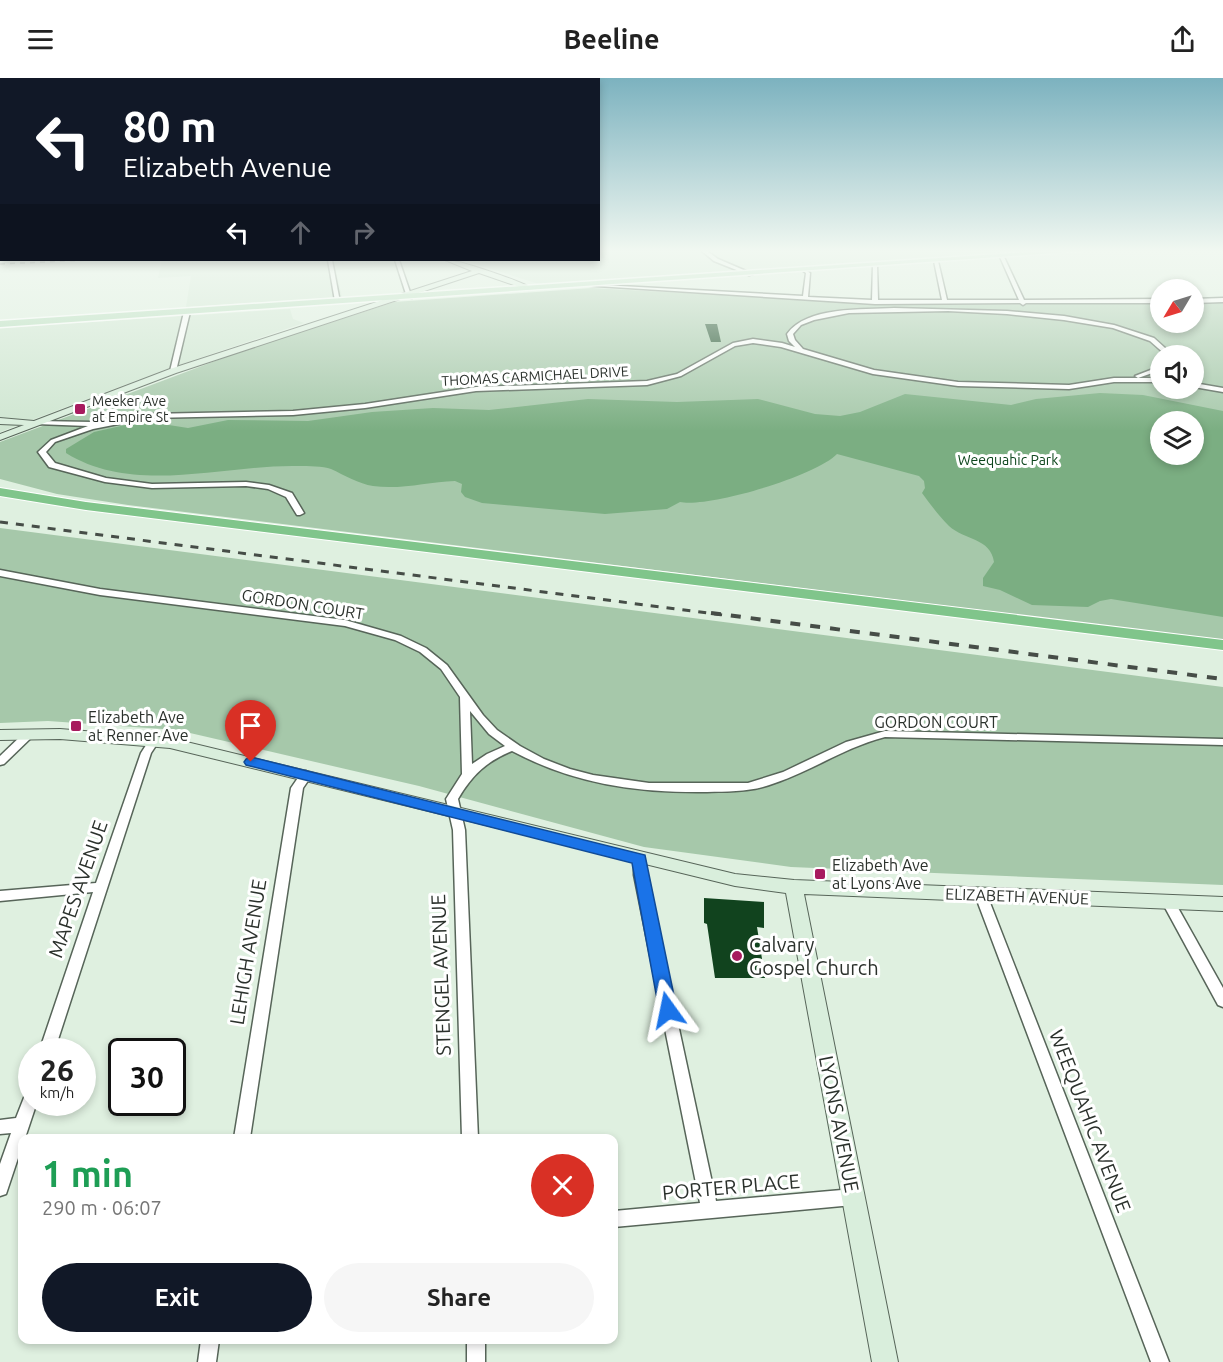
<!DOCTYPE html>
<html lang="en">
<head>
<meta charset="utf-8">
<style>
  :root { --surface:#fff; --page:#f6f6f6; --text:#222; --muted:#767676; --accent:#111827 }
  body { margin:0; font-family:Ubuntu,sans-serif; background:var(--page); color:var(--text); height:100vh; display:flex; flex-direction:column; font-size:22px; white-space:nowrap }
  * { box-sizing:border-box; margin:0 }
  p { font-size:20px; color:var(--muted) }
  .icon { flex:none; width:33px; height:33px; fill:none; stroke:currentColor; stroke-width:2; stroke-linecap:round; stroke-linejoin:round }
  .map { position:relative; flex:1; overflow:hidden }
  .panel { position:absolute; left:18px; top:1056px; width:600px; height:210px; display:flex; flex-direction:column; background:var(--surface); border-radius:12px; box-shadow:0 3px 9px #0003 }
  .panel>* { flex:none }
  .guide { position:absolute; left:0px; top:0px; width:600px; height:183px; box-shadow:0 3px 9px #0003; background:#111827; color:#fff; overflow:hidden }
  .needle { width:39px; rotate:232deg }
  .fabs { position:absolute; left:1150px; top:201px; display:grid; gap:12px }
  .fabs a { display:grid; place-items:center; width:54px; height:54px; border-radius:50%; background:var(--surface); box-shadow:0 3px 9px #0003; font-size:30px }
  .speed { position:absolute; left:18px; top:960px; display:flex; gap:12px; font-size:30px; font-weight:700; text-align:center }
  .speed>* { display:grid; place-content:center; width:78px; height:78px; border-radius:50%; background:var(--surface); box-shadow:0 3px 9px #0003; line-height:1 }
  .speed small { font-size:15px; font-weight:400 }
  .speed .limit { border:3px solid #111; border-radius:9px; background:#fff; color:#111 }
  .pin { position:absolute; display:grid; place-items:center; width:51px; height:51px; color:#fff; margin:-62px -26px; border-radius:50% 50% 50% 0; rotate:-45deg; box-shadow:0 0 6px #0007 }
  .pin .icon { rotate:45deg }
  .me { position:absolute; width:66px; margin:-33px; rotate:348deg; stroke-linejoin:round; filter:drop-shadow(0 0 4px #0008) }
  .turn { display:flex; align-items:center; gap:21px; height:126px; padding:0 24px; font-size:27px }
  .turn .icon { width:78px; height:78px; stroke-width:2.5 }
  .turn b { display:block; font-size:42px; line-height:51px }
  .lanes { display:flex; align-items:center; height:57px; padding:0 24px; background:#0003; justify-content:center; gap:30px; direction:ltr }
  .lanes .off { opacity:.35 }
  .round { display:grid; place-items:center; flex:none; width:63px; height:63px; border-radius:32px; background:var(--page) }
  .overview { display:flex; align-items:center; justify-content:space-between; height:102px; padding:0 24px }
  h1 { font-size:36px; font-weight:700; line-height:45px; color:#1e9e55 }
  .primary-button { display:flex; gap:12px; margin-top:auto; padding:12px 24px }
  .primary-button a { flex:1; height:69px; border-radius:36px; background:var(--accent); color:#fff; font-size:24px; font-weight:700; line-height:69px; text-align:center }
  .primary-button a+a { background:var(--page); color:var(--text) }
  header { display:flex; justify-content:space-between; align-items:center; height:78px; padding:0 24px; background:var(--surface); font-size:27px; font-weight:700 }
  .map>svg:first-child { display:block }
  .built { fill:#cfe6d1 }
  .green { fill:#a6c8aa; fill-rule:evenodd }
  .water { fill:#7bae82; fill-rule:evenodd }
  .building { fill:#11431e }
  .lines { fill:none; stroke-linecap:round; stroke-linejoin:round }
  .street-casing { stroke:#576559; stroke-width:3 }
  .secondary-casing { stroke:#576559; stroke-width:2 }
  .primary-casing { stroke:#fff; stroke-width:3 }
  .highway-casing { stroke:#fff; stroke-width:2 }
  .street { fill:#fff; fill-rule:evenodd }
  .secondary { fill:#d9eedc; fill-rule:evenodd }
  .primary { fill:#b3dcb9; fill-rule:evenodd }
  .highway { fill:#80c58b; fill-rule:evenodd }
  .rail-far2 { stroke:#464d47; stroke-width:1.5; stroke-dasharray:5 5; stroke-linecap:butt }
  .rail-far1 { stroke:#464d47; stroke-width:3; stroke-dasharray:8 8; stroke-linecap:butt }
  .rail { stroke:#464d47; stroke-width:4; stroke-dasharray:10 10; stroke-linecap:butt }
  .route { fill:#1a73e8; stroke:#114b97; stroke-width:1.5 }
  .poi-dot { fill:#a71b5e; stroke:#fff; stroke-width:2 }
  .labels { text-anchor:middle; stroke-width:6; stroke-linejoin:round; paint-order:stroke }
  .far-street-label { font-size:14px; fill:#2b312c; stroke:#fff }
  .far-poi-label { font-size:14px; fill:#2b312c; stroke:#fff; text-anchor:start }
  .far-park-label { font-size:14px; fill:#0d461d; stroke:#fff }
  .street-label { font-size:16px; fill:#2b312c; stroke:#fff }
  .poi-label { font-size:16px; fill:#2b312c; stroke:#fff; text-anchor:start }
  .near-street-label { font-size:20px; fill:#2b312c; stroke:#fff }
  .near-poi-label { font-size:20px; fill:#2b312c; stroke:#fff; text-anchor:start }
</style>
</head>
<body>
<header><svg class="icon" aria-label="menu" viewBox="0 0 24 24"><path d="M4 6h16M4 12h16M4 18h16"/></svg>Beeline<svg class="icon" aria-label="share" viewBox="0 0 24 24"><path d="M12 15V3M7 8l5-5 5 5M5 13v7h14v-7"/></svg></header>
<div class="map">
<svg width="1223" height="1284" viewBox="0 0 1223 1284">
  <rect width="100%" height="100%" fill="#dff0e0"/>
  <g class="built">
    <path d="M 599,173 L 1035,173 L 539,206 L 463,182 L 598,182 Z"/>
    <path d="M 162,182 L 392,182 L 395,188 L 336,192 L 342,219 L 186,229 L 191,198 L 158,200 Z"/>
    <path d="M 290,231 L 293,241 L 304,245 L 164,292 L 0,354 L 0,250 Z"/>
  </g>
  <g class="green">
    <path d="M 592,210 L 909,227 L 1161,225 L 1161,244 L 1194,244 L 1194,225 L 1223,224 L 1223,562 L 128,427 L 57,416 L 0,401 L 0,364 L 239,274 L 394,224 ZM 1161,278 L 1194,278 L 1194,310 L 1161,310 ZM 1161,344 L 1194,344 L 1194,376 L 1161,376 Z"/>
    <path d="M 0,450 L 1223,609 L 1223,807 L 791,789 L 644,769 L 419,708 L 177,652 L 48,643 L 0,645 Z"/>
  </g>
  <path class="water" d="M 1100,315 L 1143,317 L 1223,333 L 1223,539 L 1111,521 L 1100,523 L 1088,529 L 1032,527 L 1000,512 L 983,508 L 983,500 L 994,484 C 991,460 964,462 949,448 C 939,438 930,426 922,415 L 925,410 L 924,403 L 919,398 L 837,376 C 816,398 709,430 680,424 L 667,431 L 605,436 L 482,425 L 465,419 L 461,414 L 462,406 L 455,403 C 428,404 400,412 373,408 C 359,406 344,397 331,391 C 323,388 308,388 299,388 C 224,386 135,418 66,375 L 66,371 L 94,354 L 143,343 L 188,350 L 228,342 L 308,343 L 372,334 L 433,330 L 489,332 L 588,321 L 677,324 L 758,321 L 815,336 L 840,338 L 860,334 L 905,316 L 1011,327 L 1036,321 ZM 1161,344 L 1194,344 L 1194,376 L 1161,376 Z"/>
  <g class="building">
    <path d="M 705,246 L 717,246 L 721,264 L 711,264 Z"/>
    <path d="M 704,820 L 764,824 L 764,850 L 757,849 L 765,900 L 715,900 L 707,846 L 704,845 Z"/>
  </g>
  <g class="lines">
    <defs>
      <g id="street">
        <path d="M 702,173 L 707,173 L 718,181 L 753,196 L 749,197 L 714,183 Z"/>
        <path d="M 1002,178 L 1004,179 L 1024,222 L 1161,221 L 1161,225 L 1026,225 L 1023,227 L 1020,225 L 875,226 L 581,207 L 583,206 L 803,218 L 806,195 L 802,192 L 804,191 L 810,195 L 808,219 L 872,222 L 873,187 L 875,186 L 877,187 L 878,222 L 942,222 L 934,183 L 936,182 L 938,183 L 947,222 L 1019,222 L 1000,179 Z"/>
        <path d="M 328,182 L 332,182 L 340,224 L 335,223 Z"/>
        <path d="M 395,182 L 399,182 L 412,220 L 407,219 Z"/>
        <path d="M 1223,220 L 1223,224 L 1194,225 L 1194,221 Z"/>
        <path d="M 894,230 L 1007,233 L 1064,238 L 1114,247 L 1154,260 L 1174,278 L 1167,278 L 1150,263 L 1113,250 L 1064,242 L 1007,236 L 948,233 L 849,235 L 814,242 L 801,247 L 793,256 L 795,262 L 803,271 L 874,292 L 958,304 L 1069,307 L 1114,300 L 1161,300 L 1161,304 L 1114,304 L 1069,311 L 958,308 L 873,296 L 781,269 L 753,265 L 735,268 L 681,298 L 647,307 L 476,313 L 365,330 L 293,337 L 149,340 L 93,351 L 55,364 L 46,374 L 55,385 L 106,400 L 152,406 L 246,404 L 269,407 L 292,415 L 304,435 L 300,437 L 297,437 L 286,419 L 268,411 L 246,408 L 152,410 L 105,404 L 49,389 L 38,374 L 51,362 L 88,348 L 36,346 L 35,345 L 38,343 L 92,344 L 95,346 L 149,336 L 293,333 L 365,326 L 476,309 L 647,303 L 677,296 L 733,265 L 753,261 L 782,265 L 795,269 L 789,263 L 787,256 C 807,228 862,232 894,230 Z"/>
        <path d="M 187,232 L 190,234 L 176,293 L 173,295 L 170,293 L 184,234 Z"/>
        <path d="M 1161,288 L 1161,292 L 1138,300 L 1135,298 Z"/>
        <path d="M 1194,305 L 1223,310 L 1223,314 L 1194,309 Z"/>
        <path d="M 0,492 L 100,511 L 345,542 L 401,558 L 426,570 L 447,587 L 483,637 L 497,652 L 520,668 L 544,681 L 570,691 L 593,697 L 649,705 L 748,705 L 783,694 L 846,664 L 885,653 L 1223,661 L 1223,667 L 885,659 C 846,669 813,692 775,705 C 752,714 731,713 707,714 C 637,715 574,706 512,673 C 487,683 472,697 458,721 L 465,752 L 478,1060 L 462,1060 L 453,752 L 446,721 L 462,696 L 460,619 L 441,591 L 420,574 L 395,562 L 345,548 L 100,517 L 0,498 ZM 470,633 L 489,656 L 505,668 L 487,676 L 472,686 Z"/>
        <path d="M 29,653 L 33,654 L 34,656 L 33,658 L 4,686 L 0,687 L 0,678 L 25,654 Z"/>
        <path d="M 154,660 L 159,663 L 151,675 L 54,974 L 39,974 L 93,814 L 0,823 L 0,813 L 96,805 L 141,675 L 150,661 Z"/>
        <path d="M 306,693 L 312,697 L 303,710 L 250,1060 L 234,1060 L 291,710 L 302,694 Z"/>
        <path d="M 640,777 L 644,778 L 646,781 L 646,797 L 716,1123 L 853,1111 L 859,1113 L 861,1119 L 859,1125 L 853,1127 L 614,1149 L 614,1133 L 700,1125 L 634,797 L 634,781 L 636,778 Z"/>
        <path d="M 981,812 L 986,814 L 987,817 L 1169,1284 L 1151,1284 L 975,817 L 976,814 Z"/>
        <path d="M 1168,819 L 1173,821 L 1223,910 L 1223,929 L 1218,927 L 1162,824 L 1163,821 Z"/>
        <path d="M 32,1010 L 32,1024 L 37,1024 L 25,1060 L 22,1060 L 22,1068 L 6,1116 L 0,1118 L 0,1086 L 11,1055 L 0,1056 L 0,1042 L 16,1040 L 27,1012 Z"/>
        <path d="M 201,1262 L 219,1262 L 216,1284 L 198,1284 Z"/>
        <rect x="467" y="1262" width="18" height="22"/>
      </g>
      <g id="secondary">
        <path d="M 445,182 C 458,181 520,203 534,211 L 528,212 L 479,195 L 176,295 L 0,362 L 0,356 L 24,347 L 0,346 L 0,340 L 34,343 L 170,291 L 472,193 Z"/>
        <path d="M 60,651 L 170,660 L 735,796 L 794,802 L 1223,819 L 1223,833 L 804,816 L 898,1284 L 872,1284 L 786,815 L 735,808 L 170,670 L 60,661 L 0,662 L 0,652 Z"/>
      </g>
      <path id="primary" d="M 1044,173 L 1083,173 L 0,249 L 0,243 Z"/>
      <path id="highway" d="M 0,410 L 86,424 L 1223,562 L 1223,572 L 86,432 L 0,418 Z"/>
    </defs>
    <use href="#street" class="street-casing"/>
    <use href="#secondary" class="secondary-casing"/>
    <use href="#primary" class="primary-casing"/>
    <use href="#highway" class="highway-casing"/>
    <use href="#street" class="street"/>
    <use href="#secondary" class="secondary"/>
    <use href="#primary" class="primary"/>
    <use href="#highway" class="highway"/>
    <path class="rail-far2" d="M 0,186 L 89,182"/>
    <path class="rail-far1" d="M 0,444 L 723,537"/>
    <path class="rail" d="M 711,535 L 1223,601"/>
  </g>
  <linearGradient id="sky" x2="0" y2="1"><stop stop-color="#7cb2bf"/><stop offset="0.49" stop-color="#f1f8f1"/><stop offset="1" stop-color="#f1f8f1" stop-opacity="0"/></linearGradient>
  <rect width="1223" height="353" fill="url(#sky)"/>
  <path class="route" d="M 251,679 L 645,777 L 677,932 L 675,937 L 668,939 L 662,937 L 659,932 L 632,785 L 246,687 L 244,684 L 246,681 Z"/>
  <g class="poi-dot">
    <rect x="74" y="325" width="12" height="12" rx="3"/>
    <rect x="70" y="642" width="12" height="12" rx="3"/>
    <rect x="814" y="790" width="12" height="12" rx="3"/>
    <circle cx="737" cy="878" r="6"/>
  </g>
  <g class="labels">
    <g class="far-street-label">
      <text transform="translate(535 298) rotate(-3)" y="5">THOMAS CARMICHAEL DRIVE</text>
    </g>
    <g class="far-poi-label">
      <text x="92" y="328">Meeker Ave<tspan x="92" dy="16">at Empire St</tspan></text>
    </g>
    <g class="far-park-label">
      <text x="1008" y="387">Weequahic Park</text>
    </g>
    <g class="street-label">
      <text transform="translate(303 526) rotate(9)" y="6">GORDON COURT</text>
      <text x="936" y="650">GORDON COURT</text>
      <text transform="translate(1017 818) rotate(2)" y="6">ELIZABETH AVENUE</text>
    </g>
    <g class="poi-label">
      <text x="88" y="645">Elizabeth Ave<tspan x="88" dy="18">at Renner Ave</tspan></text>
      <text x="832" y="793">Elizabeth Ave<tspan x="832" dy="18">at Lyons Ave</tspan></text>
    </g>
    <g class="near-street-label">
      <text transform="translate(78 811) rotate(-71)" y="7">MAPES AVENUE</text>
      <text transform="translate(248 874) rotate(-81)" y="7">LEHIGH AVENUE</text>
      <text transform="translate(441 897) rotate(-92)" y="7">STENGEL AVENUE</text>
      <text transform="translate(1090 1043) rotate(69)" y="7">WEEQUAHIC AVENUE</text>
      <text transform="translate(839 1046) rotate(79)" y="7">LYONS AVENUE</text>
      <text transform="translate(731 1109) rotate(-5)" y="7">PORTER PLACE</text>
    </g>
    <g class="near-poi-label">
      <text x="749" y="874">Calvary<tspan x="749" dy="23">Gospel Church</tspan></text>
    </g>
  </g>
</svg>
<div class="fabs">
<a><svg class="needle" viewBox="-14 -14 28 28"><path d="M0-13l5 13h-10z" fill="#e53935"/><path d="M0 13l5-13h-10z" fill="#767676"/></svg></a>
<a><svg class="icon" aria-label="sound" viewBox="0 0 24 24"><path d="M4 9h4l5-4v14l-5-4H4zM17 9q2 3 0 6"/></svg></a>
<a><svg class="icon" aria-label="layers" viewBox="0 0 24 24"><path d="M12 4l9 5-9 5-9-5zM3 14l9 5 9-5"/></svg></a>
</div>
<div class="speed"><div>26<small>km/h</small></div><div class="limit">30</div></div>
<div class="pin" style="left:251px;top:684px;background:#d93025"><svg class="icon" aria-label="arrive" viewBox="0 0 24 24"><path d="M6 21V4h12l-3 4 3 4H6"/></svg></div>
<svg class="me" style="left:668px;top:932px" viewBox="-20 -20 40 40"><path d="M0-17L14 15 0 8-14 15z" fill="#1a73e8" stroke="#fff" stroke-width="4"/></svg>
<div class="guide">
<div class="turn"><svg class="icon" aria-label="left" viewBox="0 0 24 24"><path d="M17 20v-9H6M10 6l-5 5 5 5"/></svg><div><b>80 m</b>Elizabeth Avenue</div></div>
<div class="lanes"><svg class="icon" aria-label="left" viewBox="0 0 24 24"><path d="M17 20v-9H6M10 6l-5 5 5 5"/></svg><svg class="icon off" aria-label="ahead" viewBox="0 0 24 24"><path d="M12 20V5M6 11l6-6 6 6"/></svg><svg class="icon off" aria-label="right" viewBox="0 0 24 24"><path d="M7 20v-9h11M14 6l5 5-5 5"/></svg></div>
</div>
<section class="panel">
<div class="overview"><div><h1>1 min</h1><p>290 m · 06:07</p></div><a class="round" style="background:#d93025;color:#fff"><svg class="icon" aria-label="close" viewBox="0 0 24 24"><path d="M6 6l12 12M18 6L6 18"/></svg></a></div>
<div class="primary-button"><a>Exit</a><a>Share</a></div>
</section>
</div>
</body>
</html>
